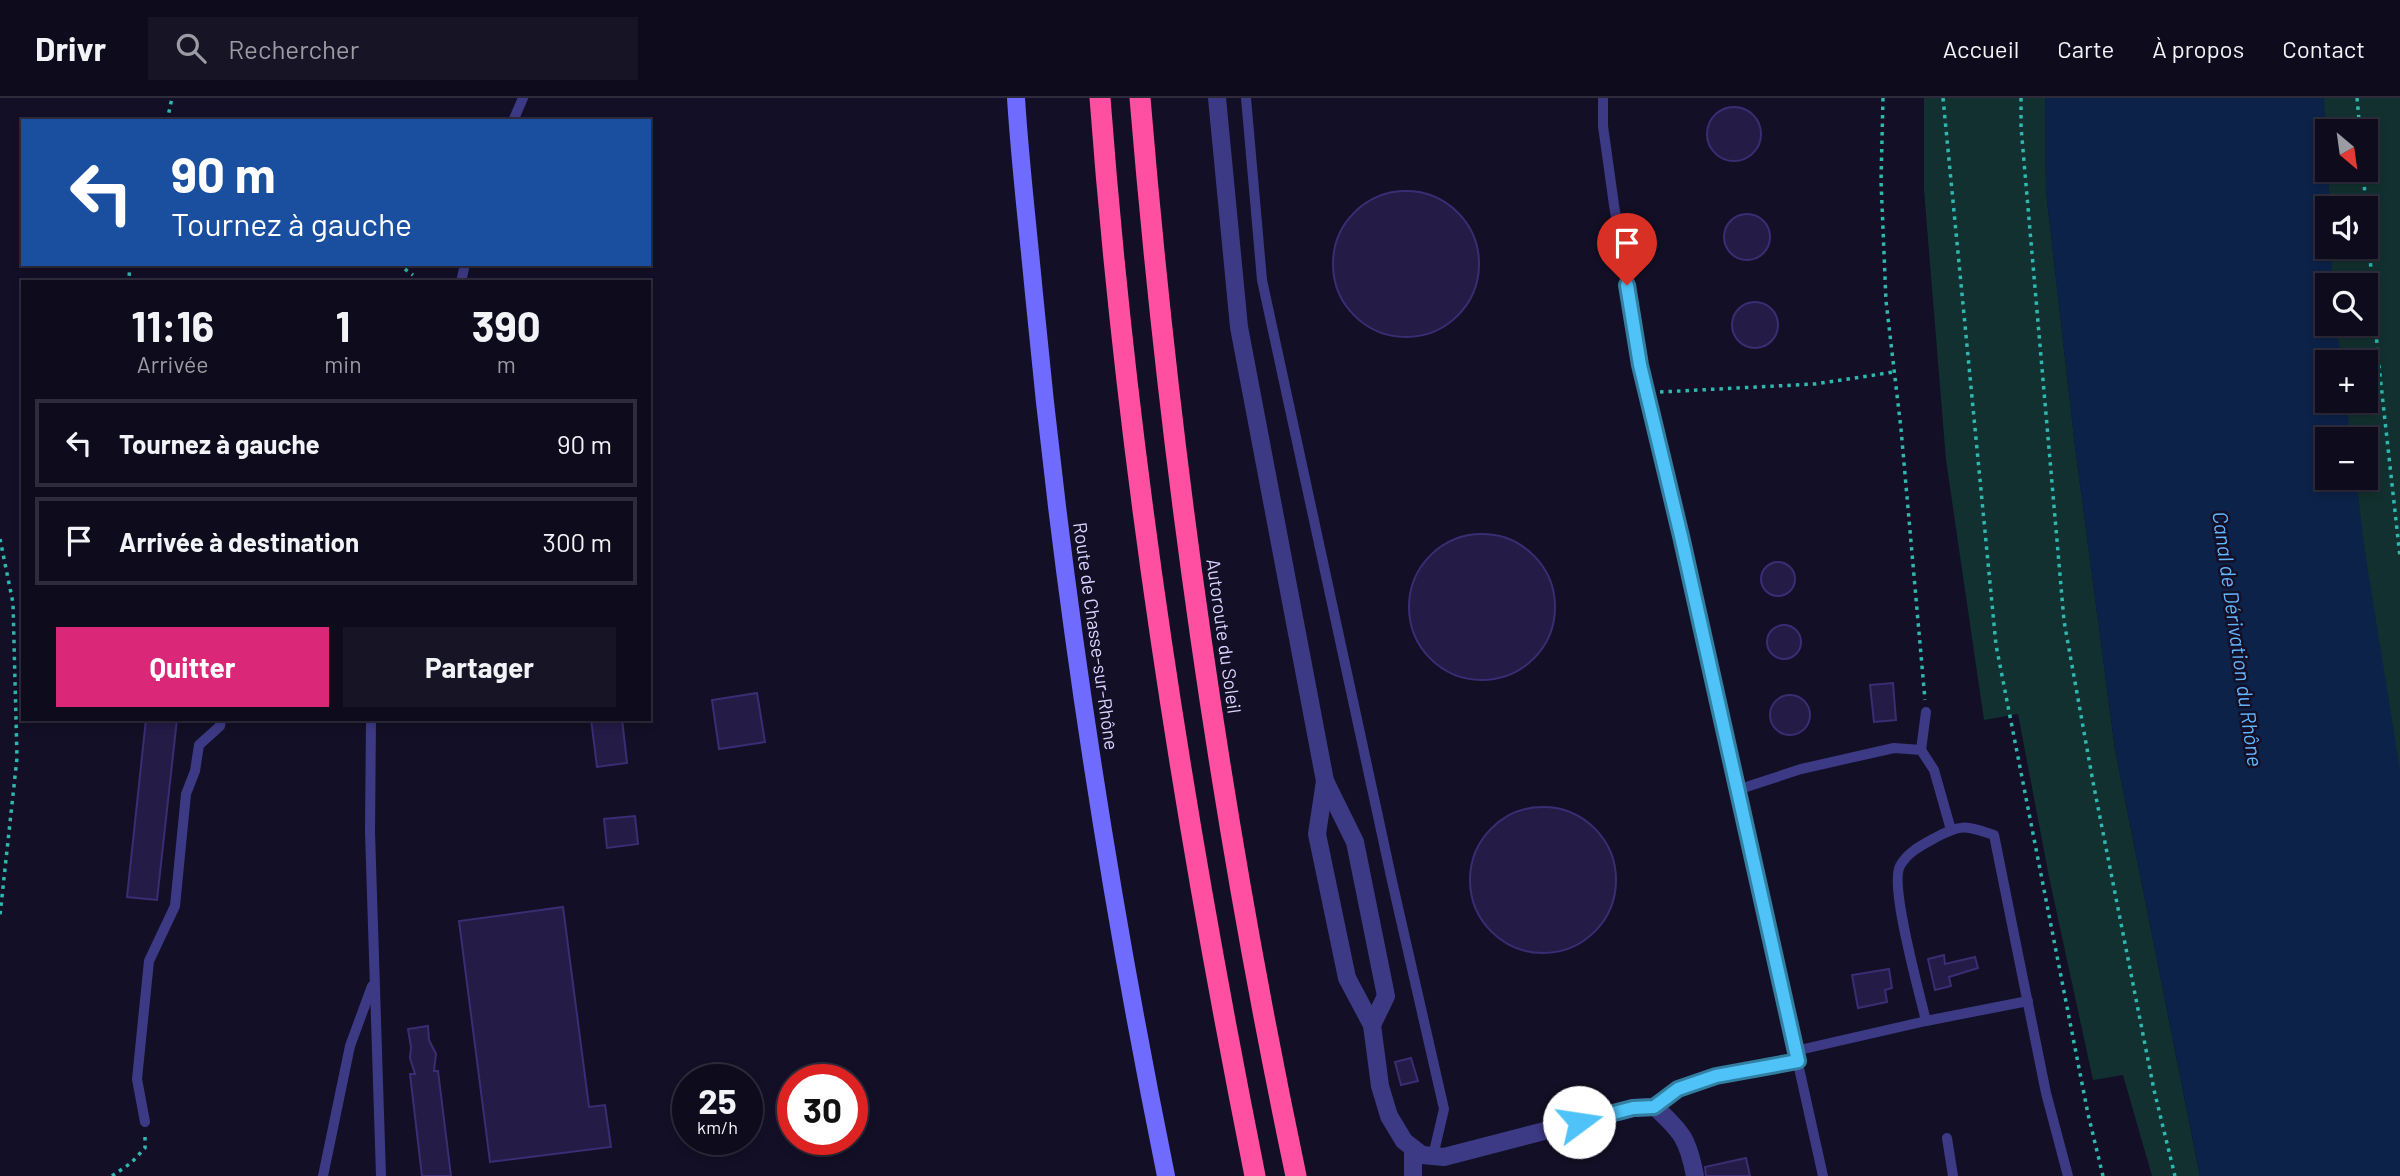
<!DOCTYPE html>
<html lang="fr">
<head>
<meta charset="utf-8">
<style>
  :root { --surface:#0e0b1c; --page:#171425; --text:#f1f3f6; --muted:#9b9ba3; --line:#2e2b3b; --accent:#db2777 }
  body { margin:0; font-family:Barlow,sans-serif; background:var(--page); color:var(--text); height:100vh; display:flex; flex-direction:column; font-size:26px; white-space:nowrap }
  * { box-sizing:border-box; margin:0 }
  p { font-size:23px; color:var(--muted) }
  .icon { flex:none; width:38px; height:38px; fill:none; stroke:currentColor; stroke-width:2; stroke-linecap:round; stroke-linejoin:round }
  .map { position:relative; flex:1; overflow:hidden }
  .side { position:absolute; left:21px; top:182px; width:630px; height:441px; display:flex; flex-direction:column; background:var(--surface); border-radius:0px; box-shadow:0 4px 10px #0003,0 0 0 2px var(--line) }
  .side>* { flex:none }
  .top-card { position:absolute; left:21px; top:21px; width:630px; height:147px; border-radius:0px; box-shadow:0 4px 10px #0003,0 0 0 2px var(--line); background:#1a4fa0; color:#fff; overflow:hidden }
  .needle { width:46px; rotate:151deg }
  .buttons { position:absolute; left:2315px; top:21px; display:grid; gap:14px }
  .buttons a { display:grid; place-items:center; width:63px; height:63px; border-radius:0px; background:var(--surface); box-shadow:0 4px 10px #0003,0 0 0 2px var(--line); font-size:35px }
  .speed { position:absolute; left:672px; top:966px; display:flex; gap:14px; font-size:35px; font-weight:700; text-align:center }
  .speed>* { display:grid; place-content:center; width:91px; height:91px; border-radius:50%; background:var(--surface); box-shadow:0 4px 10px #0003,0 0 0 2px var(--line); line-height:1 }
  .speed small { font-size:18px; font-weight:400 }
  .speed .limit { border:10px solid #d22; background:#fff; color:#111 }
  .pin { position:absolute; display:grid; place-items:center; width:60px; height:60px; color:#fff; margin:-72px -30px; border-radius:50% 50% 50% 0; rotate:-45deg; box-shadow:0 0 7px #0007 }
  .pin .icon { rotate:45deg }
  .me { position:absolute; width:77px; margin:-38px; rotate:76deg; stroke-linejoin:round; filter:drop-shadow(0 0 5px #0008) }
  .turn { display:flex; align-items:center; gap:24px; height:147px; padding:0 35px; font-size:32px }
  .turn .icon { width:91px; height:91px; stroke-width:2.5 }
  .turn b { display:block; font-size:49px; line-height:60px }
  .eta { display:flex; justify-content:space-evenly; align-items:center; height:119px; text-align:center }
  .eta b { font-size:42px; font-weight:700; line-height:49px }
  .primary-button { display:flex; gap:14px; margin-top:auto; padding:14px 35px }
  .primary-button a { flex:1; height:80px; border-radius:0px; background:var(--accent); color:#fff; font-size:28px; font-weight:700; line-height:80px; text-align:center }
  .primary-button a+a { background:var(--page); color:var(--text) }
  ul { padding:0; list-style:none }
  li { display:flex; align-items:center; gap:21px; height:88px; margin:0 14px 10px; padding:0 21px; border:4px solid var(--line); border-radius:0px }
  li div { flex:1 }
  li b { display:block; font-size:26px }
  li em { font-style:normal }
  header { display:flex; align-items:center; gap:42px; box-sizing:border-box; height:98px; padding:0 35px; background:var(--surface); border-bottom:2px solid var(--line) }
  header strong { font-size:33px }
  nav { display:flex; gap:38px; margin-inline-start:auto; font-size:24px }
  .search { width:490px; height:63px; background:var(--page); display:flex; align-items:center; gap:18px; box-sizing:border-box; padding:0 24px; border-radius:0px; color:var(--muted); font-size:26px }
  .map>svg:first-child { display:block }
  .green { fill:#12302f; fill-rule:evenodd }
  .water { fill:#0c2248 }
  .building { fill:#241b47; stroke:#3b2d73; stroke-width:2 }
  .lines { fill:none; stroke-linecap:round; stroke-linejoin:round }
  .path { stroke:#2fb8b0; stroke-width:3.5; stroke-dasharray:3.5 5; stroke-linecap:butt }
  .lane { stroke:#3d3a85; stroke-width:10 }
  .street { stroke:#3d3a85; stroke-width:18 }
  .secondary { stroke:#6f6bff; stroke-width:18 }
  .highway { stroke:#ff4fa3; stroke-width:21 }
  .route-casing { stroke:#337fa1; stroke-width:18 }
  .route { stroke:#4fc3f7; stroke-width:12 }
  .labels { text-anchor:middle; stroke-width:5; stroke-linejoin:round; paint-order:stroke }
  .street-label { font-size:19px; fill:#d9d4ff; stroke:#130f26 }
  .water-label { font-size:21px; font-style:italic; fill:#62b6ff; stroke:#130f26 }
</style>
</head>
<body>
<header>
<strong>Drivr</strong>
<div class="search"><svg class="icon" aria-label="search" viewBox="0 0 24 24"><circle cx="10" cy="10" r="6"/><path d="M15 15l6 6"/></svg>Rechercher</div>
<nav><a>Accueil</a><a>Carte</a><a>À propos</a><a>Contact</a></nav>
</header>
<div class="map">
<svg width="2400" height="1078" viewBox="0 0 2400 1078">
  <rect width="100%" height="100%" fill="#130f26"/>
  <g class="green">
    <path d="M 1924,0 L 2045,0 L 2046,93 L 2075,348 L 2115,651 L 2200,1078 L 2152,1078 L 2123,977 L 2093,982 L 2049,779 L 2018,616 L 1984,622 L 1946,362 L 1924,92 Z"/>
    <path d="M 2214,0 L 2400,0 L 2400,1078 ZM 2328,33 L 2366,33 L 2366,72 L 2328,72 ZM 2328,110 L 2366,110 L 2366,149 L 2328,149 ZM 2328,187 L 2366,187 L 2366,226 L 2328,226 ZM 2328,264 L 2366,264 L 2366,303 L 2328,303 ZM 2328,341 L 2366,341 L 2366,380 L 2328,380 Z"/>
  </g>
  <path class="water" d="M 2045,0 L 2324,0 L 2330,110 L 2328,110 L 2328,149 L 2331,149 L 2333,187 L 2328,187 L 2328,226 L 2337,226 L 2341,264 L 2328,264 L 2328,303 L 2346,303 L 2351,341 L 2328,341 L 2328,380 L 2356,380 L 2365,454 L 2400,672 L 2400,1078 L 2200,1078 L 2115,651 L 2075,348 L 2046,93 Z"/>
  <g class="building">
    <circle cx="1734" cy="36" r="27"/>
    <circle cx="1406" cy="166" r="73"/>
    <circle cx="1747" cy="139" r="23"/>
    <circle cx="1755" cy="227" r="23"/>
    <circle cx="1482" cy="509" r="73"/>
    <circle cx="1778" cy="481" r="17"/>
    <circle cx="1784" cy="544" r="17"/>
    <path d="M 1893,585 L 1896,622 L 1874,624 L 1870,587 Z"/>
    <path d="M 757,595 L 765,644 L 719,651 L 712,602 Z"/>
    <circle cx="1790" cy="617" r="20"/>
    <path d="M 146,621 L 177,621 L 157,802 L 127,799 Z"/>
    <path d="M 591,621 L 622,621 L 627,665 L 597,669 Z"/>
    <circle cx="1543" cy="782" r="73"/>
    <path d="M 635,718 L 638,746 L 607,750 L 604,721 Z"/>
    <path d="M 563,809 L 589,1009 L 605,1007 L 611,1049 L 490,1064 L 459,823 Z"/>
    <path d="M 1944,857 L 1945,866 L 1975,859 L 1978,870 L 1949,879 L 1951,888 L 1935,892 L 1928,861 Z"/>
    <path d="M 1889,871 L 1892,890 L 1885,892 L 1887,904 L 1858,910 L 1852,877 Z"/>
    <path d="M 428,928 L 429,942 L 436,956 L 434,973 L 438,973 L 451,1078 L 422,1078 L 410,976 L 415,976 L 410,960 L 411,949 L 408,931 Z"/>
    <path d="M 1411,960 L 1418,983 L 1401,987 L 1395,964 Z"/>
    <path d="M 1746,1060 L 1750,1078 L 1706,1078 L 1705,1069 Z"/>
  </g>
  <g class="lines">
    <g class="path">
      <path d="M 1883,0 L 1881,83 L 1886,203 L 1901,331 L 1925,602"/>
      <path d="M 1943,0 L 1996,547 L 2088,1016 L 2103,1078"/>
      <path d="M 2021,0 L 2021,29 L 2064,523 L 2093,684 L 2154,992 L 2175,1078"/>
      <path d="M 2357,0 L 2360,33"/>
      <path d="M 167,23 L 172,0"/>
      <path d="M 2363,72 L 2378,259 L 2400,459"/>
      <path d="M 130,166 L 129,180 L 131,184"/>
      <path d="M 398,166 L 413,177"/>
      <path d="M 1660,294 L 1815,286 L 1894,274"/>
      <path d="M 0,441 L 13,505 L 17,660 L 0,817"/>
      <path d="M 112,1078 L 131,1065 L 145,1050 L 145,1036"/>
    </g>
    <g class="lane">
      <path d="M 1246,0 L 1262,182 L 1392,783 L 1444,1011 L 1433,1058"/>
      <path d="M 1603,0 L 1603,28 L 1614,107 L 1640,267 L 1675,412 L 1823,1078"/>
      <path d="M 513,23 L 523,0"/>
      <path d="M 461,184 L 465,166"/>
      <path d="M 371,621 L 370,734 L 381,1078"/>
      <path d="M 1921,652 L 1926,614"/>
      <path d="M 1737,692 L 1801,671 L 1894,650 L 1921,652 L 1934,672 L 1951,732"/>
      <path d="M 1926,923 C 1920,897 1889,787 1900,768 C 1907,755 1920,748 1933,741 C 1961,726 1964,727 1994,737 L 2046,995 L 2068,1078"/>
      <path d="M 1795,953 L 1926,923 L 2028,903"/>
      <path d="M 1655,1009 L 1678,991 L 1716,978 L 1798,963"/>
      <path d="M 145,1024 L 137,981 L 149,863 L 175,808 L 186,696 L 195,673 L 199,647 L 220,628 L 221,621"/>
      <path d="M 1947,1040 L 1953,1078"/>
      <path d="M 323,1078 L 350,948 L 372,888"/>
    </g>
    <g class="street">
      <path d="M 1217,0 L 1239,229 L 1325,683 L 1317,736 L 1347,880 L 1372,927 L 1380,988 L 1389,1018 L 1404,1043 L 1422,1057 L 1444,1059 L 1633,1010 L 1655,1009 C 1682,1034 1688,1041 1695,1078"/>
      <path d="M 1325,683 L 1355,744 L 1386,898 L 1372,927"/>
      <path d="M 1413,1078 L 1413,1050"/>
    </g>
    <path class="secondary" d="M 1016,0 C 1020,65 1028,131 1034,196 C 1062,492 1107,787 1166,1078"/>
    <g class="highway">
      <path d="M 1100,0 C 1127,362 1184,722 1255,1078"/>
      <path d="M 1140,0 C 1170,362 1221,723 1296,1078"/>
    </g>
  </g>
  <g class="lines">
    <defs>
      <path id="route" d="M 1579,1024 L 1633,1010 L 1654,1009 L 1678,991 L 1716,978 L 1798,963 L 1681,438 L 1640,267 L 1627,187"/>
    </defs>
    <use href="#route" class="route-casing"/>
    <use href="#route" class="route"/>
  </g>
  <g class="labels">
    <g class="street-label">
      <text transform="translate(1096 538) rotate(82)" y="7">Route de Chasse-sur-Rhône</text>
      <text transform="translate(1224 538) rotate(82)" y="7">Autoroute du Soleil</text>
    </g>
    <g class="water-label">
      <text transform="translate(2237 541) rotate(82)" y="7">Canal de Dérivation du Rhône</text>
    </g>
  </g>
</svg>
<div class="buttons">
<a><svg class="needle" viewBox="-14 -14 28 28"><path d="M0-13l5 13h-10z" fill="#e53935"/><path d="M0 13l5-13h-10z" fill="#9b9ba3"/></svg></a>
<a><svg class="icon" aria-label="sound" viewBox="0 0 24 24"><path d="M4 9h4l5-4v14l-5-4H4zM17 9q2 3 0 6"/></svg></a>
<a><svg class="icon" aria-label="search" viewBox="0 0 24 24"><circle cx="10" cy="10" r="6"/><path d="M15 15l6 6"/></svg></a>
<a>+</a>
<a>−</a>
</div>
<div class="speed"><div>25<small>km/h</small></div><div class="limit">30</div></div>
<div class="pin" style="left:1627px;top:187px;background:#d93025"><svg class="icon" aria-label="arrive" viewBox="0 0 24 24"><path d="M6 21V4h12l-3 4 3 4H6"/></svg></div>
<svg class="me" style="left:1579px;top:1024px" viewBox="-20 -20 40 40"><circle r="19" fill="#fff"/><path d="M0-13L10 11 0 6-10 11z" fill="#4fc3f7"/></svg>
<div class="top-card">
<div class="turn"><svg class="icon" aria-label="left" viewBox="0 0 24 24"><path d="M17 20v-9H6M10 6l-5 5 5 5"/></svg><div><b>90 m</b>Tournez à gauche</div></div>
</div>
<section class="side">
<div class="eta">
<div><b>11:16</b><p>Arrivée</p></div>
<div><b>1</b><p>min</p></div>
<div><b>390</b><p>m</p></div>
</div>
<ul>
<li><svg class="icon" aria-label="left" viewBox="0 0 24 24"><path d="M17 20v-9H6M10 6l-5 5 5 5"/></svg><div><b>Tournez à gauche</b></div><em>90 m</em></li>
<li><svg class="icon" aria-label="arrive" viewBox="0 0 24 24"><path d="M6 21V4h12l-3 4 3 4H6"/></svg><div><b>Arrivée à destination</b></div><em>300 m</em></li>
</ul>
<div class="primary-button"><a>Quitter</a><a>Partager</a></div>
</section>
</div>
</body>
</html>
